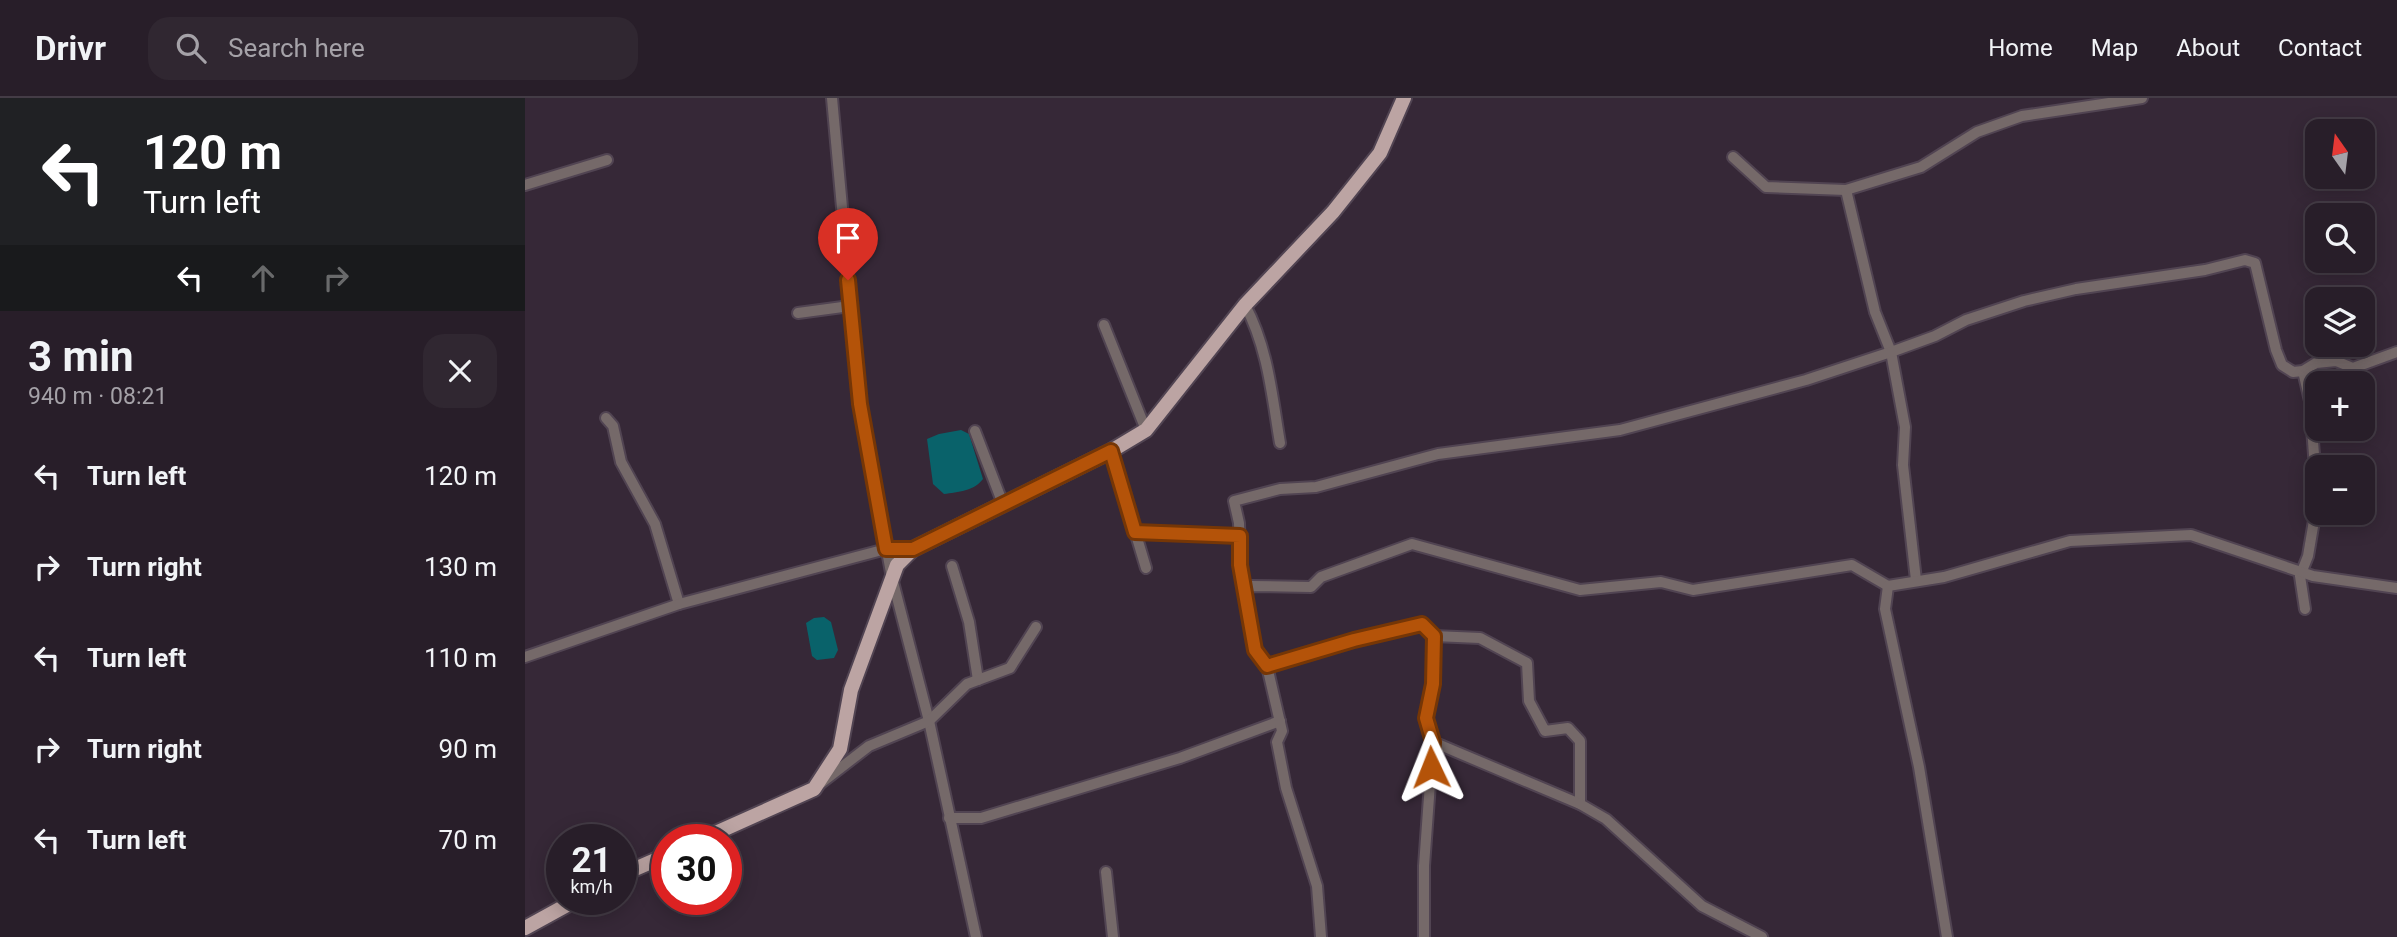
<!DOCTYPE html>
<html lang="en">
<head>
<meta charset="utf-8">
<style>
  :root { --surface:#281e29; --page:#302731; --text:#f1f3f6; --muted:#a5a2a8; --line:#443c46 }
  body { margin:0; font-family:Roboto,sans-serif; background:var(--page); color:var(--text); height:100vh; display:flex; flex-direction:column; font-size:26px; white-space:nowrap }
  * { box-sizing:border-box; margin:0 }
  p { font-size:23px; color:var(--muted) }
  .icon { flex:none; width:38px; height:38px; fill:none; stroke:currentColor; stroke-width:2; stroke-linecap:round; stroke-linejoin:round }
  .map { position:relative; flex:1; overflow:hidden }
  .side { display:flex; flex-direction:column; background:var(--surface); width:525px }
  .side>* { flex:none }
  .guide { background:#202124; color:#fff; overflow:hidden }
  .needle { width:46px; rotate:346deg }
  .tools { position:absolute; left:1780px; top:21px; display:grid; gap:14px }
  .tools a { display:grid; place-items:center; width:70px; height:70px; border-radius:14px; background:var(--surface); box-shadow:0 4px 18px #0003,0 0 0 2px var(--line); font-size:35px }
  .speed { position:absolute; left:21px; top:726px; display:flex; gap:14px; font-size:35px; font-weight:700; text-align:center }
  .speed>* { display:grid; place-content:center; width:91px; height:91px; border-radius:50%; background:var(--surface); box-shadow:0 4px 18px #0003,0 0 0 2px var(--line); line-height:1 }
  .speed small { font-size:18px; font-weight:400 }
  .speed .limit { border:10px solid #d22; background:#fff; color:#111 }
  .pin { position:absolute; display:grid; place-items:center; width:60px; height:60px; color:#fff; margin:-72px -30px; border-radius:50% 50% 50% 0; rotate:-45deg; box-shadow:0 0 7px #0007 }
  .pin .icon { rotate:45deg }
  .me { position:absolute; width:77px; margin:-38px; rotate:358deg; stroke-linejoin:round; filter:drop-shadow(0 0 5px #0008) }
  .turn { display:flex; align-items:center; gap:24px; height:147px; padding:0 28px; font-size:32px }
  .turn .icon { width:91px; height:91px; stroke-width:2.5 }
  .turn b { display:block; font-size:49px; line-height:60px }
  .lanes { display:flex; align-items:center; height:66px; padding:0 28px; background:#0003; justify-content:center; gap:35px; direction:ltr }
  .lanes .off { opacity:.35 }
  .round { display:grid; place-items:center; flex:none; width:74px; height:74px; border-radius:21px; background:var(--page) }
  .headline { display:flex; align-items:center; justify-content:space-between; height:119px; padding:0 28px }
  h1 { font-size:42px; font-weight:700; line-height:52px }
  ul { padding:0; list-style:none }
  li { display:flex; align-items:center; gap:21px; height:91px; padding:0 28px }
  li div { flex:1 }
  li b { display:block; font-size:26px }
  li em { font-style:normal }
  header { display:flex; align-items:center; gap:42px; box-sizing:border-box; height:98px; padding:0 35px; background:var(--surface); border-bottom:2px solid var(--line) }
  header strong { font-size:33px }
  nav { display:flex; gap:38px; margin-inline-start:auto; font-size:24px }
  .search { width:490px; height:63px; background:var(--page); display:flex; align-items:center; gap:18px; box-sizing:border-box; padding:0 24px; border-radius:21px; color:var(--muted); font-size:26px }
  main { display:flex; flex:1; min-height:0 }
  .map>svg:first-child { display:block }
  .water { fill:#09626a }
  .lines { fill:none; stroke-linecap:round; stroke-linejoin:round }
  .minor-casing { stroke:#514452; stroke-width:14 }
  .major-casing { stroke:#514452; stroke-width:18 }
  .minor { stroke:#756969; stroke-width:10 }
  .major { stroke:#bca4a3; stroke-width:14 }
  .route-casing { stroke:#753606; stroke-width:18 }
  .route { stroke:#b45309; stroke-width:12 }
</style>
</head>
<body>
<header>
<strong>Drivr</strong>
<div class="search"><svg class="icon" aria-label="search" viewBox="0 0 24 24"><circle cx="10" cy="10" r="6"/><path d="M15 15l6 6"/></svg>Search here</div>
<nav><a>Home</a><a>Map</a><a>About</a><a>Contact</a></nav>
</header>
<main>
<section class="side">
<div class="guide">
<div class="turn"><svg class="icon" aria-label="left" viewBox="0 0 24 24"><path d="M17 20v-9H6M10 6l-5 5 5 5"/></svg><div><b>120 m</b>Turn left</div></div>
<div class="lanes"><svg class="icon" aria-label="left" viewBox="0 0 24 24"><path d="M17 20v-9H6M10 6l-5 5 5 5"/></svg><svg class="icon off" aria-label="ahead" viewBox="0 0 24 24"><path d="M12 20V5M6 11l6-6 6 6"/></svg><svg class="icon off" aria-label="right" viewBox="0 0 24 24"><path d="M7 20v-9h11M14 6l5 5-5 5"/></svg></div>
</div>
<div class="headline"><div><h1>3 min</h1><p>940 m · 08:21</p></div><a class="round"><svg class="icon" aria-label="close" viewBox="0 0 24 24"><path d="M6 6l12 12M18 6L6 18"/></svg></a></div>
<ul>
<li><svg class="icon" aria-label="left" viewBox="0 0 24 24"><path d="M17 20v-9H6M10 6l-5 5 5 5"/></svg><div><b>Turn left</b></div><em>120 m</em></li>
<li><svg class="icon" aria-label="right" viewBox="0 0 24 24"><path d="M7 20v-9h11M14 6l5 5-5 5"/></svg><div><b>Turn right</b></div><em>130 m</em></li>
<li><svg class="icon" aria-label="left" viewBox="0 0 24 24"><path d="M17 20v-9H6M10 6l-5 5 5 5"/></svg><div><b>Turn left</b></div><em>110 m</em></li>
<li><svg class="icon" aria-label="right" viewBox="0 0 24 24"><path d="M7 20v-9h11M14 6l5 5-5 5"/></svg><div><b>Turn right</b></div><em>90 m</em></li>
<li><svg class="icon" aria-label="left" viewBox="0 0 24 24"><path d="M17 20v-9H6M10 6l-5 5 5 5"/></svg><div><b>Turn left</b></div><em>70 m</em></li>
</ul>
</section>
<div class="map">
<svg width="1872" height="839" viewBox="0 0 1872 839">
  <rect width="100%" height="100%" fill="#362837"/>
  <g class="water">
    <path d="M 436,332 L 444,336 L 458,381 C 449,393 433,394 419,396 L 408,386 L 402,341 L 414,336 Z"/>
    <path d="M 299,519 L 306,524 L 313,552 L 309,560 L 292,562 L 287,558 L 281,525 L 289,520 Z"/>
  </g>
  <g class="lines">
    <defs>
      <g id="minor">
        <path d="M 307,0 L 335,306 L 367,480 L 404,623 L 451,839"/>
        <path d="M 1208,59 L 1241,89 L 1321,92"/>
        <path d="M 0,87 L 82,62"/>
        <path d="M 720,207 C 743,250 747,298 755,345"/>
        <path d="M 273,215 L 325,208"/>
        <path d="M 579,227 L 621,332"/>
        <path d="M 1778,273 L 1785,303 L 1792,397"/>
        <path d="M 81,320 L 88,328 L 96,364 L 130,426 L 154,506"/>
        <path d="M 450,333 L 478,406"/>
        <path d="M 586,353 L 621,470"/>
        <path d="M 610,434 L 714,438"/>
        <path d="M 427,468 L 444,524 L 453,582"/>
        <path d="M 1391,482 L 1378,367 L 1380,329 L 1366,254 L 1350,214 L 1321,92 L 1396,69 L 1452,34 L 1497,18 L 1617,0"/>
        <path d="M 720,496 L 726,488 L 786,489 L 796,479 L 887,446 L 1055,492 L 1136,484 L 1168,492 L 1327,467 L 1363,488"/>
        <path d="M 1780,511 L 1775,478 L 1783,458 L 1792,405"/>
        <path d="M 909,538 L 955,540 L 1002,565 L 1004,603 L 1020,633 L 1043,630 L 1055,643 L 1055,706"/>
        <path d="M 0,559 L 154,506 L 361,451 L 388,451"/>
        <path d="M 742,568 L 829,543 L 897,526 L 909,538 L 908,586 L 901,620 L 908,644"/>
        <path d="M 296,685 L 344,648 L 404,623 L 442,586 L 485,570 L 511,529"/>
        <path d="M 424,720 L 456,720 L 655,660 L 755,623"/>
        <path d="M 581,774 L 588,839"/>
        <path d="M 796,839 L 792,788 L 761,690 L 752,644 L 757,633 L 742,568 L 730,552 L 715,467 L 714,425 L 709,403 L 755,391 L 791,389 L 913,356 L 1095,332 L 1281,282 L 1366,254 L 1410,238 L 1441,222 L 1499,203 L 1551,191 L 1680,172 L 1720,162 L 1730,165 L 1751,252 L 1757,267 L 1768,274 L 1778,273 L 1791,265 L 1811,263 L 1828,270 L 1872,254"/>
        <path d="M 899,839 L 899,768 L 908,644 L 1055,706 L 1081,721 L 1177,808 L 1237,839"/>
        <path d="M 1422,839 L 1394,669 L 1360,511 L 1363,488 L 1419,479 L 1545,443 L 1666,437 L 1788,478 L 1872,490"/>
      </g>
      <g id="major">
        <path d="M 175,742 L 289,691 L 315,651 L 326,592 L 372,467 L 388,451 L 586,353 L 621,332 L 720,207 L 808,114 L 855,55 L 879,0"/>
        <path d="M 96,777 L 142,757"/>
        <path d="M 0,830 L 51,802"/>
      </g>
    </defs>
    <use href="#minor" class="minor-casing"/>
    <use href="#major" class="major-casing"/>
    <use href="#minor" class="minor"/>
    <use href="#major" class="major"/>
  </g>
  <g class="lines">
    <defs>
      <path id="route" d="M 323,182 L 335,306 L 361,451 L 388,451 L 586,353 L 610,434 L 715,438 L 715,467 L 730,552 L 742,568 L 829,542 L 897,526 L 909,538 L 908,586 L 901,620 L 908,644 L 906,669"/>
    </defs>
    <use href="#route" class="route-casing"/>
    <use href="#route" class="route"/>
  </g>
</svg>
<div class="tools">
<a><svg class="needle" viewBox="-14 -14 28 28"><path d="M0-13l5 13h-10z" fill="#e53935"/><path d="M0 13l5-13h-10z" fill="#a5a2a8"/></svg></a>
<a><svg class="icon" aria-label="search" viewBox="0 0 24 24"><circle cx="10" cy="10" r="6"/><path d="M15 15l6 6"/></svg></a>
<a><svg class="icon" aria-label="layers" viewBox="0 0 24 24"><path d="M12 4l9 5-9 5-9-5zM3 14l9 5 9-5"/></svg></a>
<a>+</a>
<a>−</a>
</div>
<div class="speed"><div>21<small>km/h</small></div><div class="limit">30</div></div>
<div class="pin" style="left:323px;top:182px;background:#d93025"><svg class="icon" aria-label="arrive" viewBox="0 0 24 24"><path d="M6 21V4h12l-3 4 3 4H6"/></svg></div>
<svg class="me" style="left:906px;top:669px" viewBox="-20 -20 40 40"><path d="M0-17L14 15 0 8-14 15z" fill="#b45309" stroke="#fff" stroke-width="4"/></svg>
</div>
</main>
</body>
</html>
